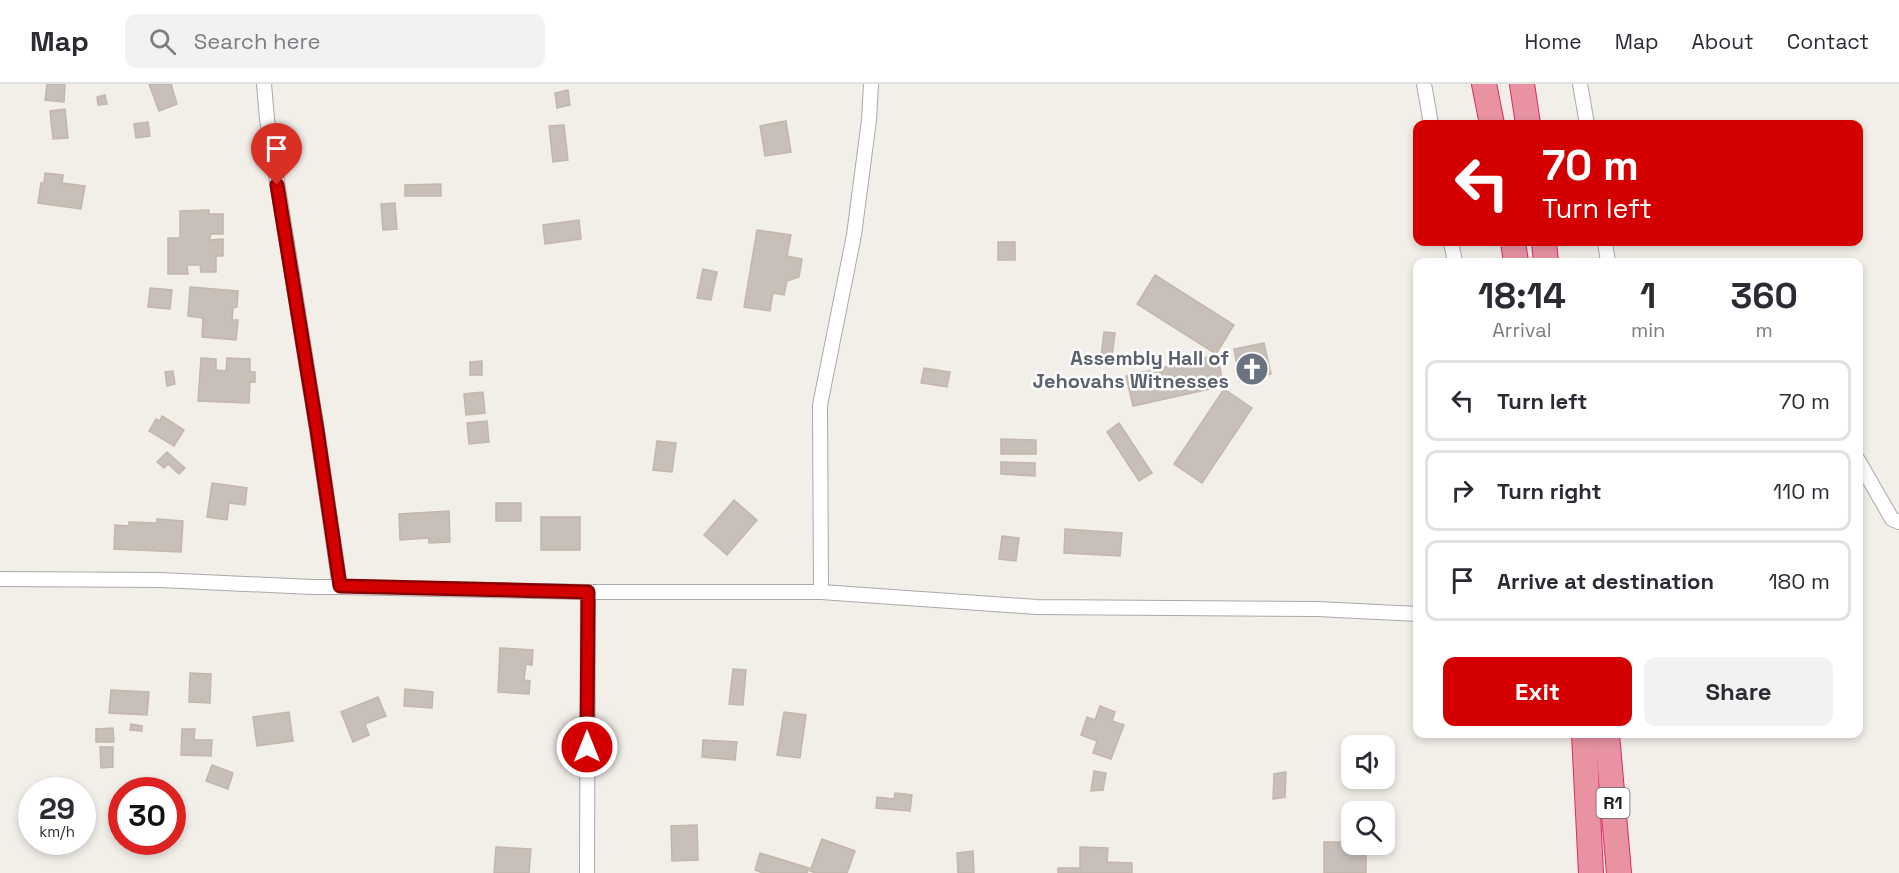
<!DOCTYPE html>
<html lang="en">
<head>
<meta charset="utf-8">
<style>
  :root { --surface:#fff; --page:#f2f2f3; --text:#2b2b33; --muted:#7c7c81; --line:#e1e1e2; --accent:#d40000 }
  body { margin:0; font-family:"Space Grotesk",sans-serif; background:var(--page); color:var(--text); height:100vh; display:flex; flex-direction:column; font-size:22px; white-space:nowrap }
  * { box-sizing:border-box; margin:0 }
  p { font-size:20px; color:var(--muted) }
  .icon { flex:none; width:33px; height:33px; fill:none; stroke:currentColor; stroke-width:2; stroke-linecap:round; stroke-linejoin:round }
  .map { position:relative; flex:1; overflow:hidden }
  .panel { position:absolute; left:1413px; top:174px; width:450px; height:480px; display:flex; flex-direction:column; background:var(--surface); border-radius:12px; box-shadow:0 3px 9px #0003 }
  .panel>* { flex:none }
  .guide { position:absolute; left:1413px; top:36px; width:450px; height:126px; border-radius:12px; box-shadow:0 3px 9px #0003; background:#d40000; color:#fff; overflow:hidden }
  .fabs { position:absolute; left:1341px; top:651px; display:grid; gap:12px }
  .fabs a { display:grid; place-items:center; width:54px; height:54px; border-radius:12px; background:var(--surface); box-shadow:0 3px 9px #0003; font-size:30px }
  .speed { position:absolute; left:18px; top:693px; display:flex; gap:12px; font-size:30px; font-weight:700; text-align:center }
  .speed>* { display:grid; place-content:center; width:78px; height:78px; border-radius:50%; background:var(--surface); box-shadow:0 3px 9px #0003; line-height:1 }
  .speed small { font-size:15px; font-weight:400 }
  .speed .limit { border:9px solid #d22; background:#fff; color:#111 }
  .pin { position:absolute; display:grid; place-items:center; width:51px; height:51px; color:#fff; margin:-62px -26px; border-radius:50% 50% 50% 0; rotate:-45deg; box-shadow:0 0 6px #0007 }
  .pin .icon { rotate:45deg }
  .me { position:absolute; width:66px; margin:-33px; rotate:0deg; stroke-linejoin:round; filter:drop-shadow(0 0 4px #0008) }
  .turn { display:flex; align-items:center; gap:21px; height:126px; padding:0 30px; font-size:27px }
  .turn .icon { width:78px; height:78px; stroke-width:2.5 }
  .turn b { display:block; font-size:42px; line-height:51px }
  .eta { display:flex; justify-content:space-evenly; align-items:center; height:102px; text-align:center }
  .eta b { font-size:36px; font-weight:700; line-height:42px }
  .cta { display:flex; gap:12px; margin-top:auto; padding:12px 30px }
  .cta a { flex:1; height:69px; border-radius:12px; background:var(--accent); color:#fff; font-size:24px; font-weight:700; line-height:69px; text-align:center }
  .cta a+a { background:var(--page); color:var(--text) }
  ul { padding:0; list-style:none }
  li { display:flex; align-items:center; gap:18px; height:81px; margin:0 12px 9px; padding:0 18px; border:3px solid var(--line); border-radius:12px }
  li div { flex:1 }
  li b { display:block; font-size:22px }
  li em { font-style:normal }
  header { display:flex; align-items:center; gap:36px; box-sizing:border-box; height:84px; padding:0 30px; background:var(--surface); border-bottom:2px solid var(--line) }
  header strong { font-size:28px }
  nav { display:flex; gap:33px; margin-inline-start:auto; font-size:21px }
  .search { width:420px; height:54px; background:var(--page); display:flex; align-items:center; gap:15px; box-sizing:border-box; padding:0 21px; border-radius:12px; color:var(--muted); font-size:22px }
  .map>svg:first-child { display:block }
  .building { fill:#c7bfb8; stroke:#c4b6ab; stroke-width:1.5 }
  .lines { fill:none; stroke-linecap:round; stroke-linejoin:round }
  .street-casing { stroke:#a9a9a9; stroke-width:16 }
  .highway-casing { stroke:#dc2a67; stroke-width:26 }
  .street { stroke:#fff; stroke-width:14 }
  .highway { stroke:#e892a2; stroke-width:24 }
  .route-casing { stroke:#8a0000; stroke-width:15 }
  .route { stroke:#d40000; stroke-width:10 }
  .labels { text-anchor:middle; stroke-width:5; stroke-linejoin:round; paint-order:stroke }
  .shield { fill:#fff; stroke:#646464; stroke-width:1.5 }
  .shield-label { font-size:18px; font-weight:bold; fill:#222 }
  .worship-label { font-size:20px; font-weight:bold; fill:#5b616d; stroke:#fff; text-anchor:end }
</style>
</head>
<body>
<header>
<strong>Map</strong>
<div class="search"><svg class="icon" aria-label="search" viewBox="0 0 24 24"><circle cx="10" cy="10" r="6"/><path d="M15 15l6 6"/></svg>Search here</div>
<nav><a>Home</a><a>Map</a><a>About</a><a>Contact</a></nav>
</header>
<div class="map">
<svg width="1899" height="789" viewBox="0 0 1899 789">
  <rect width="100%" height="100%" fill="#f2efe9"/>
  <g class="building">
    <path d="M 47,0 L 65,0 L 64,18 L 45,16 Z"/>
    <path d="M 149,0 L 171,0 L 177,20 L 159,27 Z"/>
    <path d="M 568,6 L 570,21 L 557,24 L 555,9 Z"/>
    <path d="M 105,11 L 107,20 L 98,21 L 97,13 Z"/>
    <path d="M 65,25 L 68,54 L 53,55 L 50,27 Z"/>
    <path d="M 786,37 L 791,68 L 765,72 L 760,42 Z"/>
    <path d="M 148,38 L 150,52 L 136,54 L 134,40 Z"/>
    <path d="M 564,41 L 568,76 L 553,78 L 549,42 Z"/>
    <path d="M 45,89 L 63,91 L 62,99 L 85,102 L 81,125 L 38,119 L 41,99 L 44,99 Z"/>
    <path d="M 441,100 L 441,112 L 405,112 L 405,101 Z"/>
    <path d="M 395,119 L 397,145 L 383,146 L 381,120 Z"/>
    <path d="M 209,126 L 209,130 L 223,130 L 223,150 L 211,150 L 209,156 L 223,155 L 223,172 L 216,172 L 216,188 L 201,188 L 200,181 L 187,181 L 188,190 L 168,190 L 168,154 L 180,154 L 180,127 Z"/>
    <path d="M 579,136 L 581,155 L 545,160 L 543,141 Z"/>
    <path d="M 757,146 L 791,151 L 787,172 L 802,175 L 799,193 L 787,197 L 784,211 L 773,209 L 770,227 L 744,223 Z"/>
    <rect x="998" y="158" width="17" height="18"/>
    <path d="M 703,185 L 717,188 L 711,216 L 697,214 Z"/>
    <path d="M 1155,191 L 1234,241 L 1216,270 L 1137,220 Z"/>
    <path d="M 190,203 L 238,207 L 237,223 L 233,224 L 232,236 L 238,236 L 236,256 L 202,253 L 203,234 L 188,232 Z"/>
    <path d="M 150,204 L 172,206 L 170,225 L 148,223 Z"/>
    <path d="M 1104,248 L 1115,249 L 1111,281 L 1100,280 Z"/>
    <path d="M 1264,259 L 1271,290 L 1240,297 L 1234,265 Z"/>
    <path d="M 1217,271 L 1224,302 L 1133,322 L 1126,292 Z"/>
    <path d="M 201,274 L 216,275 L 216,286 L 226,287 L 227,274 L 250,275 L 250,288 L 255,288 L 255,298 L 250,298 L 249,319 L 198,317 Z"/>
    <path d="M 482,277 L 482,291 L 470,291 L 470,278 Z"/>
    <path d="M 924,284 L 950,288 L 947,303 L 921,299 Z"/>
    <path d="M 173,287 L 175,300 L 167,302 L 165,288 Z"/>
    <path d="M 1224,305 L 1252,324 L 1202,399 L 1174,380 Z"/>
    <path d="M 483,308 L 485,329 L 466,331 L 464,310 Z"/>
    <path d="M 162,332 L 184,346 L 174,362 L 149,347 L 156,335 L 160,337 Z"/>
    <path d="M 487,337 L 489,358 L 469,360 L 467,339 Z"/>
    <path d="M 1119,339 L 1152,389 L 1139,397 L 1107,348 Z"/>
    <path d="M 1001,355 L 1036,356 L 1036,370 L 1001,370 Z"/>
    <path d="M 657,357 L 676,359 L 672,388 L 653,386 Z"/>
    <path d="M 167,368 L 185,384 L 179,390 L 168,380 L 164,384 L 157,378 Z"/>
    <path d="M 1001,378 L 1035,379 L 1035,392 L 1001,390 Z"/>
    <path d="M 212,399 L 247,404 L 245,421 L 229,419 L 227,436 L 207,433 Z"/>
    <path d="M 734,416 L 757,436 L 727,471 L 704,451 Z"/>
    <rect x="496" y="419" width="25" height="18"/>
    <path d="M 449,427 L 450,458 L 429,459 L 429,454 L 400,456 L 399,430 Z"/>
    <rect x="541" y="433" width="39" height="33"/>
    <path d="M 157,435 L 183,437 L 181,468 L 114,465 L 115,441 L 129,442 L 129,438 L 157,439 Z"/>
    <path d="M 1065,445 L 1122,449 L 1120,472 L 1064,469 Z"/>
    <path d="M 1002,452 L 1019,454 L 1016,477 L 999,475 Z"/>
    <path d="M 500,564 L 533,566 L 532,581 L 526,580 L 524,596 L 530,597 L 529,610 L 498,608 Z"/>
    <path d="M 733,585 L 746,586 L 743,621 L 729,620 Z"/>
    <path d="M 190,589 L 211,590 L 210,619 L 189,618 Z"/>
    <path d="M 405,605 L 433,608 L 432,624 L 404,622 Z"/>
    <path d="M 111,606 L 149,608 L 147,631 L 109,629 Z"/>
    <path d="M 378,613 L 386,632 L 365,640 L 369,651 L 353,658 L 341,628 Z"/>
    <path d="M 1100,622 L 1115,628 L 1112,637 L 1124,641 L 1111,675 L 1093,669 L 1097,657 L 1081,651 L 1087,633 L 1095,636 Z"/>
    <path d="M 289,628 L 293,657 L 257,662 L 253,633 Z"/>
    <path d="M 784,628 L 806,631 L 800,674 L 777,671 Z"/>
    <path d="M 131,640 L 142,642 L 142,647 L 130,646 Z"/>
    <path d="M 113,644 L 114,658 L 96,658 L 96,645 Z"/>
    <path d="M 182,645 L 195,645 L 194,656 L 212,656 L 211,672 L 181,671 Z"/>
    <path d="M 703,656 L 737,658 L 735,676 L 702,673 Z"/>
    <path d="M 100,663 L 113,663 L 113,683 L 101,684 Z"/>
    <path d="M 212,681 L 233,689 L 228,705 L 206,697 Z"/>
    <path d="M 1094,687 L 1106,689 L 1103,706 L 1091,707 Z"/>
    <path d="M 1286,688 L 1285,713 L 1273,715 L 1274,690 Z"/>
    <path d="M 895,709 L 912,711 L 910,727 L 876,724 L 877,713 L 894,715 Z"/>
    <path d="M 697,741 L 698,776 L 672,777 L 671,742 Z"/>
    <path d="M 822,755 L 855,767 L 847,789 L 816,789 L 810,787 Z"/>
    <path d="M 1324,758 L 1352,758 L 1352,760 L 1366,760 L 1366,789 L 1324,789 Z"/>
    <path d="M 496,763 L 531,765 L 529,789 L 494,789 Z"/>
    <path d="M 1080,763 L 1108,764 L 1107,778 L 1132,779 L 1132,789 L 1058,789 L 1058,784 L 1080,784 Z"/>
    <path d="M 973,767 L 974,789 L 958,789 L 957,769 Z"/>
    <path d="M 760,769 L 809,784 L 807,789 L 763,789 L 755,786 Z"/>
  </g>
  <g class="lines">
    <defs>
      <g id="street">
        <path d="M 264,0 L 267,35 L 317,346 L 340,503 L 588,508 L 821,508 L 1037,523 L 1317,525 L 1418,530"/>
        <path d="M 1424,0 L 1431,40"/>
        <path d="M 1580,0 L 1587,40"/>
        <path d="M 1451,158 L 1455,178"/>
        <path d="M 1605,158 L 1608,178"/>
        <path d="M 1858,376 L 1892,435 L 1899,438"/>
        <path d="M 0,495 L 160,496 L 312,503 L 340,503"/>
        <path d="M 821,508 L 820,321 L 854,151 L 869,36 L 871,0"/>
        <path d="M 587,789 L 588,508"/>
      </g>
      <g id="highway">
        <path d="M 1484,0 L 1492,40"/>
        <path d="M 1522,0 L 1528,40"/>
        <path d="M 1513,158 L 1516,178"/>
        <path d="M 1544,158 L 1546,178"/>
        <path d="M 1584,650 L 1591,789"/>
        <path d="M 1607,650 L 1619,789"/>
      </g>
    </defs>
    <use href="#street" class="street-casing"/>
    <use href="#highway" class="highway-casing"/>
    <use href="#street" class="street"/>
    <use href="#highway" class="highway"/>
  </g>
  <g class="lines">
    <defs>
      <path id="route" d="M 277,101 L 317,346 L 340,502 L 588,508 L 587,663"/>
    </defs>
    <use href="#route" class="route-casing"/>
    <use href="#route" class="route"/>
  </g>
  <defs>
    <symbol id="church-disc" viewBox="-11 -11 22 22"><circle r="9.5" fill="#6b7280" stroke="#fff"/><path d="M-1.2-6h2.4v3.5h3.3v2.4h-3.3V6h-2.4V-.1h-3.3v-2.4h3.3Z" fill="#fff"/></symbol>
  </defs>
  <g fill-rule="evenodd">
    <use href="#church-disc" x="1233" y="266" width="38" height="38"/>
  </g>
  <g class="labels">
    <rect class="shield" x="1596.5" y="704" width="33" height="30" rx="4.5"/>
    <g class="shield-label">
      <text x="1613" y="725">R1</text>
    </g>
    <g class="worship-label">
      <text x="1229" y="281">Assembly Hall of<tspan x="1229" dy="23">Jehovahs Witnesses</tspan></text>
    </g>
  </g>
</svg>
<div class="fabs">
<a><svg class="icon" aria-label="sound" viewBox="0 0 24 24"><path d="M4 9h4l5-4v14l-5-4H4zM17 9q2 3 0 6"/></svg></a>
<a><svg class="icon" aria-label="search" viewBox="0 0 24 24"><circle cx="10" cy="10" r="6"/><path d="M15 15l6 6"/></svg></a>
</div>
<div class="speed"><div>29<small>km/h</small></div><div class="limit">30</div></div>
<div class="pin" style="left:277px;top:101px;background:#d93025"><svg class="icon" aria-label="arrive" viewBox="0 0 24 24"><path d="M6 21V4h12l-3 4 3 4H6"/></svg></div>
<svg class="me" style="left:587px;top:663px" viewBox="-20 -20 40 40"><circle r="17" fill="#d40000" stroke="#fff" stroke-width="3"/><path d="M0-11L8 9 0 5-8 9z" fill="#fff"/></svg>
<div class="guide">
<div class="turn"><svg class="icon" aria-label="left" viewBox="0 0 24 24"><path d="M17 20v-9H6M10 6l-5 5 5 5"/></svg><div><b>70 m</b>Turn left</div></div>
</div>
<section class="panel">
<div class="eta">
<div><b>18:14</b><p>Arrival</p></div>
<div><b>1</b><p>min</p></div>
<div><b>360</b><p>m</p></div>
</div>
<ul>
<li><svg class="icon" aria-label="left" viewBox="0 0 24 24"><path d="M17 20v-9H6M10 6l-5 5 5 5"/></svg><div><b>Turn left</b></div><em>70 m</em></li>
<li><svg class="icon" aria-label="right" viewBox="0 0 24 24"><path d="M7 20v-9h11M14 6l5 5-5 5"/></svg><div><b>Turn right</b></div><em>110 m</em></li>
<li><svg class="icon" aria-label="arrive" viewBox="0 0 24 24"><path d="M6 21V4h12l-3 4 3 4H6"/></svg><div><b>Arrive at destination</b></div><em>180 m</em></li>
</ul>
<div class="cta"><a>Exit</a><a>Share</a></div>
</section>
</div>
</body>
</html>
